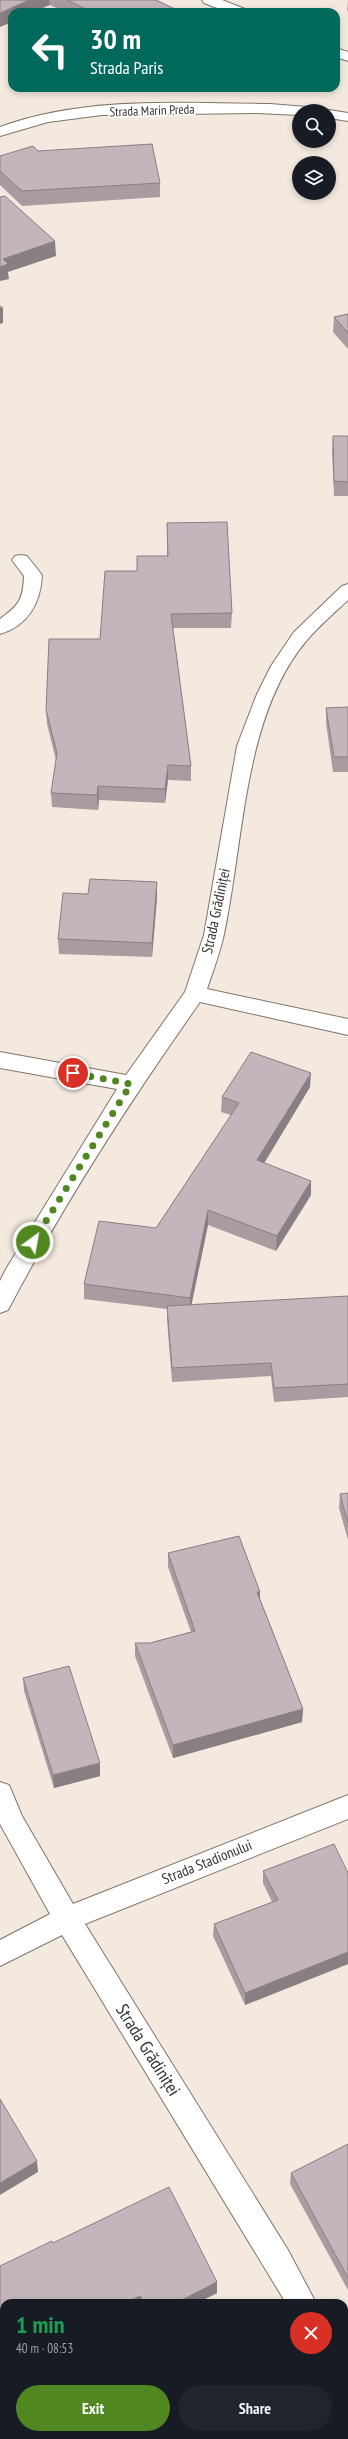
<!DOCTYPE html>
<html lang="en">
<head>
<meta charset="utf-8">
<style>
  :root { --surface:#171b24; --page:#20242c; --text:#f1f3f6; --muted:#9ea1a6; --accent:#518720 }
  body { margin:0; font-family:"PT Sans Narrow",sans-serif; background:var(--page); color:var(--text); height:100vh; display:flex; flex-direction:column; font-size:15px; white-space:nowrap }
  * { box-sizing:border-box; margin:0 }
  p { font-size:13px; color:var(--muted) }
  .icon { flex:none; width:22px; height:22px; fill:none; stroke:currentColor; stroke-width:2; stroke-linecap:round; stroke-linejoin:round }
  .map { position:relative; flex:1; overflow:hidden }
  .side { position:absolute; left:0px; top:2299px; width:348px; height:140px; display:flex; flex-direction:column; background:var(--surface); border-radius:12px 12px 0 0; box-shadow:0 2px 6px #0003 }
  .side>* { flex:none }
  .banner { position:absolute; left:8px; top:8px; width:332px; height:84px; border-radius:12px; box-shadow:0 2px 6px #0003; background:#00695c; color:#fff; overflow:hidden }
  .tools { position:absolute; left:292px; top:104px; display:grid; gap:8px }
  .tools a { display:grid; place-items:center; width:44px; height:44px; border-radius:50%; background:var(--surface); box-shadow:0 2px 6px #0003; font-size:20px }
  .pin { position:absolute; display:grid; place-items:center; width:34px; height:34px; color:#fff; margin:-17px; border:2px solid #fff; border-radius:50%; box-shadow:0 1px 4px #0007 }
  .me { position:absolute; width:44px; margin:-22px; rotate:32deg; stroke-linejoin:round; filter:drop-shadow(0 0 3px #0008) }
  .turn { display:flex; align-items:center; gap:14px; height:84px; padding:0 16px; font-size:18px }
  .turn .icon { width:52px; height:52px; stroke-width:2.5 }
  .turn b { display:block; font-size:28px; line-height:34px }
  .round { display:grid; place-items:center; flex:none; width:42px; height:42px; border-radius:21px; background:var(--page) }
  .head { display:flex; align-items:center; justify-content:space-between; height:68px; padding:0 16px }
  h1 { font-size:24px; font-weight:700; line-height:30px; color:#1e9e55 }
  .primary-button { display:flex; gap:8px; margin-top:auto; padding:8px 16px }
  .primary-button a { flex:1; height:46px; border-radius:24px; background:var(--accent); color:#fff; font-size:16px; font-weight:700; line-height:46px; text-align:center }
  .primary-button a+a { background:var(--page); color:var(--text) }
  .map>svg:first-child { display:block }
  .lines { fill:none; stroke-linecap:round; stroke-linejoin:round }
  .minor-casing { stroke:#7f756b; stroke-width:2 }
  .minor { fill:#fff; fill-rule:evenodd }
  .wall { fill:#a89ca1 }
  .shaded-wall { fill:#887f83 }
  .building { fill:#c3b5bb; stroke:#887f83 }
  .route { stroke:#518720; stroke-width:7; stroke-dasharray:0 12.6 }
  .labels { text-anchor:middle; stroke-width:3.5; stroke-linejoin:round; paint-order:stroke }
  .far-street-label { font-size:13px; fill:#37322e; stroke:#fff }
  .street-label { font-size:15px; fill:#37322e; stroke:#fff }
  .near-street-label { font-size:18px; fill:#37322e; stroke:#fff }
</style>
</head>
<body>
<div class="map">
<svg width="348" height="2439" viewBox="0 0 348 2439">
  <rect width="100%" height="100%" fill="#f4e9de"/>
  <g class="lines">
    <defs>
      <g id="minor">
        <path d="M 202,0 L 222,0 L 245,9 L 247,12 L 227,12 L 204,3 Z"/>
        <path d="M 336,48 L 348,52 L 348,61 L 336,57 Z"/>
        <path d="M 270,104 L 307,107 L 314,111 L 299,111 L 299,115 L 257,113 L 102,115 L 48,122 L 0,136 L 0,127 C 83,96 182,103 270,104 Z"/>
        <path d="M 329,110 L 348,113 L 348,121 L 329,118 L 329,111 L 324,111 Z"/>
        <path d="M 21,555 L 27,556 L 42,575 C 41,602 28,626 0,634 L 0,619 C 19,605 23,600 24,576 L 12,560 L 15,556 Z"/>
        <path d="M 348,584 L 348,600 C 334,613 319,626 307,640 C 243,715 244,842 224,934 C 220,953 213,971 207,989 L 348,1019 L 348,1035 L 200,1002 C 130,1101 64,1203 8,1310 L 0,1313 L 0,1281 L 6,1269 L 117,1089 L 0,1068 L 0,1052 L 126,1075 L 185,992 L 204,935 L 237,746 L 257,694 L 271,666 L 294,632 L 342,586 Z"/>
        <path d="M 0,1782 L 9,1785 L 22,1816 L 73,1904 L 348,1795 L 348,1819 L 85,1924 L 288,2250 L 316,2303 L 286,2303 L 62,1935 L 0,1966 L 0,1940 L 50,1914 L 0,1824 Z"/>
        <path d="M 344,2363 L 348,2365 L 348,2400 L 344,2398 Z"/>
      </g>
    </defs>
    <use href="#minor" class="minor-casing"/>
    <use href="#minor" class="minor"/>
  </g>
  <g class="wall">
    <path d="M 0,0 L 156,0 L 181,12 L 65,12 L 50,5 Z"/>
    <path d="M 348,0 L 348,11 L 347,11 Z"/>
    <path d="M 38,151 L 160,183 L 160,197 L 22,206 L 0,185 L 0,156 Z"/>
    <path d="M 348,314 L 348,349 L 333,332 L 334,317 Z"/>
    <path d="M 333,436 L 348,436 L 348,496 L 334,496 L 332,451 Z"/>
    <path d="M 167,523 L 232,613 L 231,628 L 173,628 L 191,766 L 191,781 L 168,780 L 165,803 L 99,800 L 98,810 L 52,807 L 51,793 L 56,760 L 47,724 L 46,710 L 100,639 L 137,571 L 167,556 Z"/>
    <path d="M 348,707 L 348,772 L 333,772 L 326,723 L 326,708 Z"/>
    <path d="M 157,882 L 157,897 L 152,957 L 59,954 L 58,939 L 88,894 Z"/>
    <path d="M 310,1087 L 264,1163 L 311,1195 L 276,1251 L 208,1225 L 191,1305 L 348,1296 L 348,1397 L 274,1402 L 271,1376 L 172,1382 L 167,1320 L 167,1309 L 84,1299 L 84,1284 L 156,1228 L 231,1115 L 221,1112 L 222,1097 Z"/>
    <path d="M 348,1493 L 348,1540 L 339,1508 L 340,1494 Z"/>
    <path d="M 168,1553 L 260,1592 L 260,1599 L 303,1709 L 302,1722 L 173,1758 L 135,1656 L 135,1643 L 150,1643 L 191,1632 L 168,1567 Z"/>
    <path d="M 23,1678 L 100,1776 L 54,1788 L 24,1691 Z"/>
    <path d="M 263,1871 L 348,1873 L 348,1964 L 245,2005 L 213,1936 L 214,1924 L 272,1902 L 263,1883 Z"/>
    <path d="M 348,2144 L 348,2290 L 290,2184 L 291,2173 Z"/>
    <path d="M 53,2243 L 217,2293 L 197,2303 L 4,2303 L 4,2361 L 0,2352 L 0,2266 Z"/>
  </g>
  <g class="shaded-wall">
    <path d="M 29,0 L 49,0 L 50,5 L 33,12 L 12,12 L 12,22 L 0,27 L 0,13 Z"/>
    <path d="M 55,241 L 56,256 L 8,272 L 9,279 L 0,281 L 0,267 L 3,259 Z"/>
    <path d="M 3,308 L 3,323 L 0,324 L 0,309 Z"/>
    <path d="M 168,765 L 168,780 L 165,803 L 165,789 Z"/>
    <path d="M 98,786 L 99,800 L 98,810 L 97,795 Z"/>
    <path d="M 157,882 L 157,897 L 152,957 L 152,943 Z"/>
    <path d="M 311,1073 L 310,1087 L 257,1175 L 257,1160 Z"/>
    <path d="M 311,1181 L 311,1195 L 276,1251 L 277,1236 Z"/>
    <path d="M 208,1210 L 208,1225 L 190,1312 L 190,1298 Z"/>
    <path d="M 257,1592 L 260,1592 L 260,1605 Z"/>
    <path d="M 303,1709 L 302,1722 L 173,1758 L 173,1745 Z"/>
    <path d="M 100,1763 L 100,1776 L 54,1788 L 53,1775 Z"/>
    <path d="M 348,1952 L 348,1964 L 245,2005 L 245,1993 Z"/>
    <path d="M 37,2161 L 38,2172 L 0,2195 L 0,2183 Z"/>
    <path d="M 217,2282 L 217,2293 L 197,2303 L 176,2303 Z"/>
    <path d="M 140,2296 L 141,2303 L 126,2303 Z"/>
  </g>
  <g class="building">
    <path d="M 0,0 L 29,0 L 0,13 Z"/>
    <path d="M 67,0 L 156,0 L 181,12 L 92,12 Z"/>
    <path d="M 152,144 L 160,183 L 22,191 L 0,171 L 0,156 L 33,146 L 38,151 Z"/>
    <path d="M 5,196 L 55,241 L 3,259 L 8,264 L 0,267 L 0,197 Z"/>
    <path d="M 0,306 L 3,308 L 0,309 Z"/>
    <path d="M 348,314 L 348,333 L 334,317 Z"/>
    <path d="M 333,436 L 348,436 L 348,482 L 334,481 Z"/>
    <path d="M 227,522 L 232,613 L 171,614 L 191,766 L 168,765 L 165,789 L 98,786 L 97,795 L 51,793 L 57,753 L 46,710 L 49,639 L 100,639 L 105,571 L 137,571 L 137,556 L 168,556 L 167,523 Z"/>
    <path d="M 348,707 L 348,757 L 334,757 L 326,708 Z"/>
    <path d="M 90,879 L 157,882 L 152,943 L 58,939 L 63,893 L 88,894 Z"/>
    <path d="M 251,1052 L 311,1073 L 257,1160 L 311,1181 L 277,1236 L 208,1210 L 190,1298 L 84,1284 L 99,1221 L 156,1228 L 239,1103 L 222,1097 Z"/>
    <path d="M 348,1296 L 348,1384 L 274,1388 L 271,1363 L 172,1368 L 167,1306 Z"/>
    <path d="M 348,1493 L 348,1523 L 340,1494 Z"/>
    <path d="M 239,1536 L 260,1592 L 257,1592 L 303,1709 L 173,1745 L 135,1643 L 150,1643 L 195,1631 L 168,1553 Z"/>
    <path d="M 69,1666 L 100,1763 L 53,1775 L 23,1678 Z"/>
    <path d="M 334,1844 L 348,1873 L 348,1952 L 245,1993 L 214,1924 L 278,1900 L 263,1871 Z"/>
    <path d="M 0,2099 L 37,2161 L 0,2183 Z"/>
    <path d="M 348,2144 L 348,2278 L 291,2173 Z"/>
    <path d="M 169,2187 L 217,2282 L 176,2303 L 144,2303 L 140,2296 L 126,2303 L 4,2303 L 4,2354 L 0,2345 L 0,2266 L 52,2241 L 53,2243 Z"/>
  </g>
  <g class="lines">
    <path class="route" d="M 33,1242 L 131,1084 L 73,1073"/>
  </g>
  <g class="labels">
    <g class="far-street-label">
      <text transform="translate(152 110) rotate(-2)" y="5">Strada Marin Preda</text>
    </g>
    <g class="street-label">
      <text transform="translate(216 911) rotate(-78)" y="5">Strada Grădiniței</text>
      <text transform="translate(207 1862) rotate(-22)" y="5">Strada Stadionului</text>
    </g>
    <g class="near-street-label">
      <text transform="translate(148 2050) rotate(58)" y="6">Strada Grădiniței</text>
    </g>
  </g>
</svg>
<div class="tools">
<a><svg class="icon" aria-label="search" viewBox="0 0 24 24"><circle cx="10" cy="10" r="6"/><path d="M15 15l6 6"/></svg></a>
<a><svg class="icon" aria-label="layers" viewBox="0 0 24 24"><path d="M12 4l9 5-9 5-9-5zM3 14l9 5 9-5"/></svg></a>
</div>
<div class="pin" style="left:73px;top:1073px;background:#d93025"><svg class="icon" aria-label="arrive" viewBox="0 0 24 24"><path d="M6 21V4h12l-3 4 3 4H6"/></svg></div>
<svg class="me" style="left:33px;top:1242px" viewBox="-20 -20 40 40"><circle r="17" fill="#518720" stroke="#fff" stroke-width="3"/><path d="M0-11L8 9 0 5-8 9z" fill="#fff"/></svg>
<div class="banner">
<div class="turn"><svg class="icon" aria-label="left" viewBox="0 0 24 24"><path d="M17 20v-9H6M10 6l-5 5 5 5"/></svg><div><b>30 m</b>Strada Paris</div></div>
</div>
<section class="side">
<div class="head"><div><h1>1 min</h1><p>40 m · 08:53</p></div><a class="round" style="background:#d93025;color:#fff"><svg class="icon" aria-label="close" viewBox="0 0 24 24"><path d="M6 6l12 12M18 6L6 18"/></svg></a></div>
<div class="primary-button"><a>Exit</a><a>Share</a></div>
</section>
</div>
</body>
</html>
